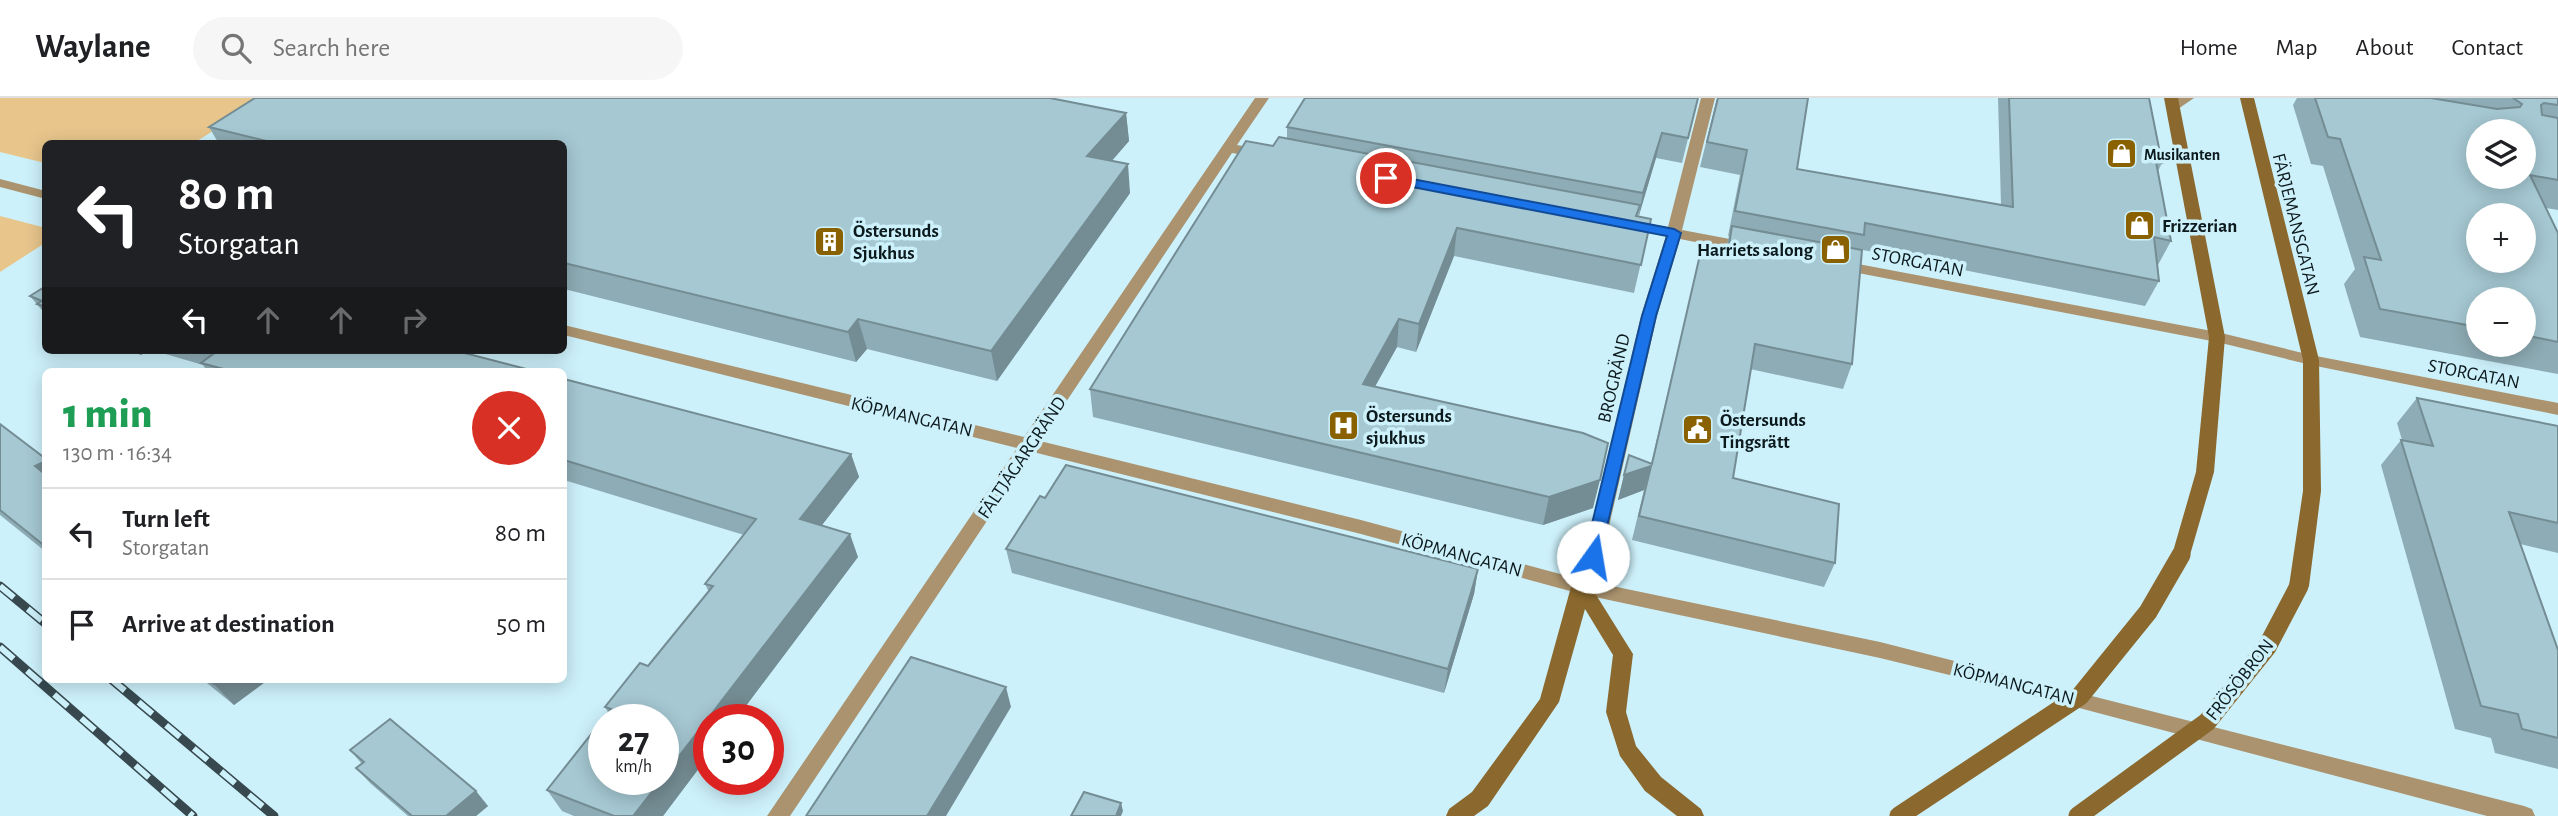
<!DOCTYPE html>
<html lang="en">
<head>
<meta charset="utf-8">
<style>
  :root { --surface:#fff; --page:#f6f6f6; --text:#202124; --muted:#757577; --line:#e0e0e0 }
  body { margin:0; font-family:"Alegreya Sans",sans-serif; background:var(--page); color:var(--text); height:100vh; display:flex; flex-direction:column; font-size:26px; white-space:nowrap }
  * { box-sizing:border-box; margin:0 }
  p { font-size:23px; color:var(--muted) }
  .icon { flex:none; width:38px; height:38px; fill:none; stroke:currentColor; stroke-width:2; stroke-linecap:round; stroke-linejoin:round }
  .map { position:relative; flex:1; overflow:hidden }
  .details { position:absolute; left:42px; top:270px; width:525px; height:315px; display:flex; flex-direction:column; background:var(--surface); border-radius:10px; box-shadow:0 4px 18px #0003 }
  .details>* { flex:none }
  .guide { position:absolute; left:42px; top:42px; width:525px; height:214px; border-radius:10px; box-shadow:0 4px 18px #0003; background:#202124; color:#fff; overflow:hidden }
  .controls { position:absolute; left:2466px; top:21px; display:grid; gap:14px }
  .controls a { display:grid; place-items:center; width:70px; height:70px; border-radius:50%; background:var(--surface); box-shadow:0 4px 18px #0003; font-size:35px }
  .speed { position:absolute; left:588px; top:606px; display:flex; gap:14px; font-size:35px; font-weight:700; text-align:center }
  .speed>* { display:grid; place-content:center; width:91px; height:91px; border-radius:50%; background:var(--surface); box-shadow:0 4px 18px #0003; line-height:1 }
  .speed small { font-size:18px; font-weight:400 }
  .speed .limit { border:10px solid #d22; background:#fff; color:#111 }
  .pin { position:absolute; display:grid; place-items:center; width:60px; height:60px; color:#fff; margin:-30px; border:4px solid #fff; border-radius:50%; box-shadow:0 2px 7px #0007 }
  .me { position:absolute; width:77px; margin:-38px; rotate:13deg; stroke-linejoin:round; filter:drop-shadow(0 0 5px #0008) }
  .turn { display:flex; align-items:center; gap:24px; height:147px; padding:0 21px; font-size:32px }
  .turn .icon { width:91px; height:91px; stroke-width:2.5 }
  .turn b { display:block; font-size:49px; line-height:60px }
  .lanes { display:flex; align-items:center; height:66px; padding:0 21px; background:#0003; justify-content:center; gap:35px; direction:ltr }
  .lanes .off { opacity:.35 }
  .round { display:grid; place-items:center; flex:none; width:74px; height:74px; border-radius:37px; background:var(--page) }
  .overview { display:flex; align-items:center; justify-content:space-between; height:119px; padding:0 21px }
  h1 { font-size:42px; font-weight:800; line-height:52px; color:#1e9e55 }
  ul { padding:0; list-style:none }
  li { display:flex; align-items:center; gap:21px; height:91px; padding:0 21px; border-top:2px solid var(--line) }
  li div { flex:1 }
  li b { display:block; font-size:26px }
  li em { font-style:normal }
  header { display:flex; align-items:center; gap:42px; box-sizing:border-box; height:98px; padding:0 35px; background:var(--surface); border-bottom:2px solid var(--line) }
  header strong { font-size:33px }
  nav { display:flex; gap:38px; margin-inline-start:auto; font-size:24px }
  .search { width:490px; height:63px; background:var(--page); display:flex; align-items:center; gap:18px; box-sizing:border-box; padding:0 24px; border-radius:38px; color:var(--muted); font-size:26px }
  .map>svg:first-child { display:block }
  .green { fill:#e8c58b }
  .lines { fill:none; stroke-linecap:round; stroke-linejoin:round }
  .minor { fill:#aa936e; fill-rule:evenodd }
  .secondary { fill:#8a682e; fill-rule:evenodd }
  .rail-casing { stroke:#37494f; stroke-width:9 }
  .rail { stroke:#cdf1fb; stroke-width:6; stroke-dasharray:18; stroke-linecap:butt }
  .secondary-bridge { stroke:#8a682e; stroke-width:19 }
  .wall { fill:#8eacb5; fill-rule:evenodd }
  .shaded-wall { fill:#748c93 }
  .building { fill:#a5c8d2; stroke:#748c93; stroke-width:2; fill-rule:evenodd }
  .route { fill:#1a73e8; stroke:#114b97; stroke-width:2 }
  .labels { text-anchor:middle; stroke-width:7; stroke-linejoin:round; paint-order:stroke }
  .far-poi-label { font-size:16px; font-weight:bold; fill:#0c191d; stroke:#cdf1fb; text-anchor:start }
  .street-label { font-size:19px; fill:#0c191d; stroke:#cdf1fb }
  .poi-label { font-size:19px; font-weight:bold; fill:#0c191d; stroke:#cdf1fb; text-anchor:start }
</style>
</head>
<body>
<header>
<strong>Waylane</strong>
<div class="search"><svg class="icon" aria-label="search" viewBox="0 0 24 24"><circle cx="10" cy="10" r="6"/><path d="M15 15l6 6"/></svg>Search here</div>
<nav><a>Home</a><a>Map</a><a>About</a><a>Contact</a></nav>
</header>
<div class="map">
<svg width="2558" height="718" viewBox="0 0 2558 718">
  <rect width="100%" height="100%" fill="#cdf1fb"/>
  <g class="green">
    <path d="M 0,0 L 265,0 L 194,45 L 46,46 L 45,65 L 0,54 Z"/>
    <path d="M 0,118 L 46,130 L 45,145 L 0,174 Z"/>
  </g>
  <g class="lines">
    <g class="minor">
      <path d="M 1255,0 L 1269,0 L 1237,47 L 1268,53 L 1270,56 L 1263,60 L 1232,55 L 1040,343 L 1361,422 L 1575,480 L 1584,459 L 1641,218 L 1666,138 L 1623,129 L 1621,126 L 1628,122 L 1668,129 L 1701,0 L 1715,0 L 1682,132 L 1751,145 L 1758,150 L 1751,155 L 1680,141 L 1657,218 L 1602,459 L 1593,484 L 1880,544 L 2524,708 L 2532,711 L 2535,718 L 2487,718 L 2023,595 L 1880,560 L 1581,496 L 1361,436 L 1033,354 L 790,718 L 767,718 L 1017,350 L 564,237 L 564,227 L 1024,339 Z"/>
      <path d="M 2177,0 L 2194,0 L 2178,11 L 2168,11 L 2168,5 Z"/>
      <path d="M 0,81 L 46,93 L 46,101 L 0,89 Z"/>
      <path d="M 1837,162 L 2217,234 L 2311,257 L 2558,305 L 2558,317 L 2311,267 L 2217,244 L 1832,170 L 1829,167 Z"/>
    </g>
    <g class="secondary">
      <path d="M 2164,0 L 2178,0 L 2225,239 L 2214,374 L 2190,457 L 2188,462 L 2174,462 L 2172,457 L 2196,374 L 2209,239 Z"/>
      <path d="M 2240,0 L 2254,0 L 2319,262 L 2321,393 L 2309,488 L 2306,493 L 2292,493 L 2289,488 L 2303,393 L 2303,262 Z"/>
      <path d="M 1581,482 L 1588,484 L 1633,556 L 1626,614 L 1636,648 L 1661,679 L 1701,711 L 1704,718 L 1677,718 L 1645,693 L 1620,658 L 1606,614 L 1613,557 L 1585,511 L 1559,604 L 1488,708 L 1474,718 L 1446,718 L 1449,711 L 1472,694 L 1540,601 L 1571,489 L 1574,484 Z"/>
    </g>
    <defs>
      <g id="rail">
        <path d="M 0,488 L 46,526"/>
        <path d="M 0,549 L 193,718"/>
        <path d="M 111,581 L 274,718"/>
      </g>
    </defs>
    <use href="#rail" class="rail-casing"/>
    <use href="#rail" class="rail"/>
    <g class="secondary-bridge">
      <path d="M 1899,718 L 2080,598 L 2148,514 L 2181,457"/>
      <path d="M 2078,718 L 2207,624 L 2267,549 L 2299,488"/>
    </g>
  </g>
  <g class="wall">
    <path d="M 1698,0 L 1682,65 L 1656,60 L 1638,119 L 1651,121 L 1634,195 L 1454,158 L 1416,254 L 1397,249 L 1375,288 L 1593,410 L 1543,427 L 1093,319 L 1090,291 L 1273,48 L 1287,41 L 1287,29 Z"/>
    <path d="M 1717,0 L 1808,0 L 1797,71 L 2001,107 L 1998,0 L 2149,0 L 2162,65 L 2158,73 L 2171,143 L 2158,167 L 2159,183 L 2145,208 L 1858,151 L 1852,266 L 1843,291 L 1750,271 L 1733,380 L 1835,465 L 1824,489 L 1632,442 L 1644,392 L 1618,402 L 1629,357 L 1651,366 L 1702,148 L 1725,153 L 1729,138 L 1728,138 L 1740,77 L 1700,69 Z"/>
    <path d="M 2297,0 L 2558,0 L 2558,112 L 2546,110 L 2558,135 L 2558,276 L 2360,239 L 2344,186 L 2355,171 L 2323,68 L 2311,66 L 2293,7 ZM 2478,201 L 2524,201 L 2524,247 L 2478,247 Z"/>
    <path d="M 1126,15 L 1129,43 L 1112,63 L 1130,95 L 997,283 L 867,251 L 856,264 L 564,191 L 564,46 L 219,46 L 209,29 Z"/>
    <path d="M 46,188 L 46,217 L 30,198 Z"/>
    <path d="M 127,252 L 148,252 L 141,257 Z"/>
    <path d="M 152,252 L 453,252 L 534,273 L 207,273 L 203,267 Z"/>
    <path d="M 564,281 L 851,356 L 859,379 L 822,427 L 858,459 L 736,621 L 709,621 L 709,657 L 663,718 L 574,718 L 562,713 L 547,692 L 608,614 L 605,609 L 648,568 L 709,494 L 705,486 L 744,437 L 564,382 Z"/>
    <path d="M 2417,300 L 2558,328 L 2558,455 L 2520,446 L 2558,552 L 2558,671 L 2495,655 L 2491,640 L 2455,631 L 2381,367 L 2401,342 L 2402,342 L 2397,325 Z"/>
    <path d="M 0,326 L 46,361 L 46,454 L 0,417 Z"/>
    <path d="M 1045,400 L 1478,471 L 1474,496 L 1444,595 L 1012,475 L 1006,451 Z"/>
    <path d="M 202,581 L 269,581 L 234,607 Z"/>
    <path d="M 350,652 L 488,708 L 476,718 L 408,718 L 370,685 L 356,670 L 362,666 Z"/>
  </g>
  <g class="shaded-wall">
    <path d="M 1126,15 L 1129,43 L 1091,86 L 1087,58 Z"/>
    <path d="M 1662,35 L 1656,60 L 1638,121 L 1643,95 Z"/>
    <path d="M 1128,66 L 1130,95 L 997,283 L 991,253 Z"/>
    <path d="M 1457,130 L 1454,158 L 1416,254 L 1419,226 Z"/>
    <path d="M 858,221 L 867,251 L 856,264 L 848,234 Z"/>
    <path d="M 1399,221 L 1397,249 L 1361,314 L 1363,286 Z"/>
    <path d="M 137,252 L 148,252 L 141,257 Z"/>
    <path d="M 851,356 L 859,379 L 809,444 L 800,421 Z"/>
    <path d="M 46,363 L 46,380 L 35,368 Z"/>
    <path d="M 1651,368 L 1644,392 L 1618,402 L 1624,377 Z"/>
    <path d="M 1600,382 L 1593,410 L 1543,427 L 1549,399 Z"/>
    <path d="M 850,436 L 858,459 L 736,621 L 709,621 L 709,657 L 663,718 L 633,718 L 662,681 L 663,681 L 663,679 Z"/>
    <path d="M 1478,471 L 1474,496 L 1444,595 L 1448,571 Z"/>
    <path d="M 222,581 L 269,581 L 234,607 L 214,586 Z"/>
    <path d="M 1006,589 L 1011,609 L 946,718 L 927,718 Z"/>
    <path d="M 476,693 L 488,708 L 476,718 L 446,718 Z"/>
    <path d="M 1121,705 L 1123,713 L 1121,718 L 1116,718 Z"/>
  </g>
  <g class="building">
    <path d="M 255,0 L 1050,0 L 1126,15 L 1087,58 L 1128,66 L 991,253 L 858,221 L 848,234 L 564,165 L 564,46 L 279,46 L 209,29 Z"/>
    <path d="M 1305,0 L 1698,0 L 1688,40 L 1662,35 L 1643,95 L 1287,29 Z"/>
    <path d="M 1718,0 L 1808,0 L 1797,71 L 2013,109 L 2009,0 L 2149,0 L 2162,65 L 2156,64 L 2171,143 L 2154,139 L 2159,183 L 1865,125 L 1864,137 L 1735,113 L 1747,52 L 1707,44 Z"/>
    <path d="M 2315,0 L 2431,0 L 2497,11 L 2520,9 L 2522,6 L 2513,0 L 2558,0 L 2558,7 L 2544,5 L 2541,7 L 2542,17 L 2558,20 L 2558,82 L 2530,77 L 2558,135 L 2558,244 L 2524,237 L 2524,201 L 2478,201 L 2478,229 L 2380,211 L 2364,159 L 2381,162 L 2340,41 L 2328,39 ZM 2478,33 L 2524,33 L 2524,79 L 2478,79 ZM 2478,117 L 2524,117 L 2524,163 L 2478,163 Z"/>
    <path d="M 1279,39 L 1640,107 L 1636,118 L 1651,121 L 1641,167 L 1457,130 L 1419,226 L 1399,221 L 1363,286 L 1583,335 L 1608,345 L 1600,382 L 1549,399 L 1090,291 L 1246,43 L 1273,48 Z"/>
    <path d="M 1732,128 L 1862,152 L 1852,266 L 1755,246 L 1733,380 L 1839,406 L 1835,465 L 1639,418 L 1651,368 L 1624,377 L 1629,357 L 1652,366 L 1702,148 L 1728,153 Z"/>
    <path d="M 46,188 L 46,209 L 37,206 L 42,203 L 30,198 Z"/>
    <path d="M 214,252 L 453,252 L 534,273 L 231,273 L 201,265 L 217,253 Z"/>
    <path d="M 564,281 L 851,356 L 800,421 L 850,436 L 663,679 L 663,621 L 604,621 L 604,681 L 662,681 L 633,718 L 614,718 L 547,692 L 611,611 L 605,609 L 640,565 L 648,568 L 713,488 L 705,486 L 756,421 L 564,362 Z"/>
    <path d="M 2417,300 L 2558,328 L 2558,425 L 2509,414 L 2558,552 L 2558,640 L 2522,631 L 2518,616 L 2481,608 L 2401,342 L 2433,348 Z"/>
    <path d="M 0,326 L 46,361 L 46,363 L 35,368 L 46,377 L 46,449 L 0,412 Z"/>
    <path d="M 1066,367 L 1478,471 L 1448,571 L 1006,451 L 1040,398 L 1045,400 Z"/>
    <path d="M 911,559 L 1006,589 L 927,718 L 806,718 Z"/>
    <path d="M 208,581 L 222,581 L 214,586 Z"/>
    <path d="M 390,621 L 476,693 L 446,718 L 412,718 L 356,670 L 364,664 L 350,652 Z"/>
    <path d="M 1084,694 L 1121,705 L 1116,718 L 1071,718 Z"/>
  </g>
  <path class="route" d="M 1386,76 L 1674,131 L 1681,135 L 1656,218 L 1599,463 L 1593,465 L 1584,459 L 1642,218 L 1667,138 L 1381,83 L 1381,77 Z"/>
  <defs>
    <symbol id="shop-square" viewBox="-11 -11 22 22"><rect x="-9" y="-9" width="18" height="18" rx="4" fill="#8a6101" stroke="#cdf1fb"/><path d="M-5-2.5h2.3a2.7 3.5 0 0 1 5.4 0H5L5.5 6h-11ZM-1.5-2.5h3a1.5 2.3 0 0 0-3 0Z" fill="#fff"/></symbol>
    <symbol id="building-square" viewBox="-11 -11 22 22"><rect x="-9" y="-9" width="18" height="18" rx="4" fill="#8a6101" stroke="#cdf1fb"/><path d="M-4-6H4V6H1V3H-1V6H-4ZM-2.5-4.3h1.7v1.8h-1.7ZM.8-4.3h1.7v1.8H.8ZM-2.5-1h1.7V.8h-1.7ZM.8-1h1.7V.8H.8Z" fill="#fff"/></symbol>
    <symbol id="hospital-square" viewBox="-11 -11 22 22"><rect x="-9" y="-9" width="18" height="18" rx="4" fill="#8a6101" stroke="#cdf1fb"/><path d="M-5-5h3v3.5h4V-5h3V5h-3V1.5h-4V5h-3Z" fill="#fff"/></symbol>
    <symbol id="civic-square" viewBox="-11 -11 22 22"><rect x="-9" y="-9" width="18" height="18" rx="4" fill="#8a6101" stroke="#cdf1fb"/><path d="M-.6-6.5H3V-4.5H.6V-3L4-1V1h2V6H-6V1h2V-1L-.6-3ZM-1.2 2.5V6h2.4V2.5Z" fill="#fff"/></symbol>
  </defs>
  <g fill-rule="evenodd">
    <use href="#shop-square" x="2104" y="38" width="35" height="35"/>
    <use href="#shop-square" x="2122" y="110" width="35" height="35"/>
    <use href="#building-square" x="812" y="126" width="35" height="35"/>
    <use href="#shop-square" x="1818" y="134" width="35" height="35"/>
    <use href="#hospital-square" x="1326" y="310" width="35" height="35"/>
    <use href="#civic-square" x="1680" y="314" width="35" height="35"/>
  </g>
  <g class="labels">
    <g class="far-poi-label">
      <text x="2144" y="62">Musikanten</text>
    </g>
    <g class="street-label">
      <text transform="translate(2297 126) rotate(76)" y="7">FÄRJEMANSGATAN</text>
      <text transform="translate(1918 163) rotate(11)" y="7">STORGATAN</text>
      <text transform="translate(2474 275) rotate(11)" y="7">STORGATAN</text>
      <text transform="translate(1613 280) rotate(-77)" y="7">BROGRÄND</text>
      <text transform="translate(912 318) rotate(13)" y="7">KÖPMANGATAN</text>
      <text transform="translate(1021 359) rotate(-56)" y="7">FÄLTJÄGARGRÄND</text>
      <text transform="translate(1462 456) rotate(15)" y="7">KÖPMANGATAN</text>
      <text transform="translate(2239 581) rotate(-52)" y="7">FRÖSÖBRON</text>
      <text transform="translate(2014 585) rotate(14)" y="7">KÖPMANGATAN</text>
    </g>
    <g class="poi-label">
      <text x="2162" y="134">Frizzerian</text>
      <text x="853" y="139">Östersunds<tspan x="853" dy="22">Sjukhus</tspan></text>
      <text x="1813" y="158" text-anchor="end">Harriets salong</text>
      <text x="1366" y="324">Östersunds<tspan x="1366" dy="22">sjukhus</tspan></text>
      <text x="1720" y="328">Östersunds<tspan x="1720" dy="22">Tingsrätt</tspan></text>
    </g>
  </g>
</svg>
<div class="controls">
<a><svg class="icon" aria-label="layers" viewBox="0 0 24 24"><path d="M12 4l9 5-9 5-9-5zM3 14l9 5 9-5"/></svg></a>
<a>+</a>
<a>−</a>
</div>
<div class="speed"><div>27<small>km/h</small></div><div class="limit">30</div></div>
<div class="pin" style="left:1386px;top:80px;background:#d93025"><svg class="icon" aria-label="arrive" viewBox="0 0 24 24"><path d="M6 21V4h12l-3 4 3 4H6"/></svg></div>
<svg class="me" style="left:1593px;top:459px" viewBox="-20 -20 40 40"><circle r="19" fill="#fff"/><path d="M0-13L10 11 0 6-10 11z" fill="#1a73e8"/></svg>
<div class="guide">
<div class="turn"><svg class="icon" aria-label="left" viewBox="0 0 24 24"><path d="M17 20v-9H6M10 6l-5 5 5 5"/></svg><div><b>80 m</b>Storgatan</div></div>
<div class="lanes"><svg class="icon" aria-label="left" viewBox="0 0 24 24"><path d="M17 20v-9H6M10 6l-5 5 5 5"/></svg><svg class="icon off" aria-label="ahead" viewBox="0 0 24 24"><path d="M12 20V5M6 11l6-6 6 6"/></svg><svg class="icon off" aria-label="ahead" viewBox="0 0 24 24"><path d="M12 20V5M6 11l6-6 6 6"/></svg><svg class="icon off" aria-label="right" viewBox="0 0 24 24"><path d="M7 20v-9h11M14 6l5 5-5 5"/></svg></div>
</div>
<section class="details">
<div class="overview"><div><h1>1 min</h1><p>130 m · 16:34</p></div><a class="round" style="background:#d93025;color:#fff"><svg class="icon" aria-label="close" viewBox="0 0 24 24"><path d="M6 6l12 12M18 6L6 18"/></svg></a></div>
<ul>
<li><svg class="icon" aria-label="left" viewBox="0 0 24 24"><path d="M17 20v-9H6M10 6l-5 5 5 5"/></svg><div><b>Turn left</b><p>Storgatan</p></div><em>80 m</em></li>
<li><svg class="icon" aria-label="arrive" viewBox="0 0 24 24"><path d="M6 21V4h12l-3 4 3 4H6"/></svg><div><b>Arrive at destination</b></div><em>50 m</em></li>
</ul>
</section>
</div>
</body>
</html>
